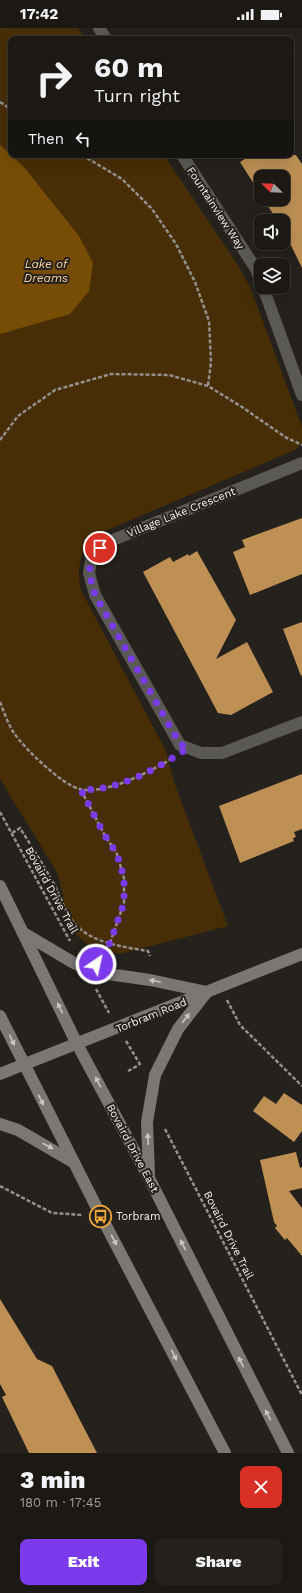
<!DOCTYPE html>
<html lang="en">
<head>
<meta charset="utf-8">
<style>
  :root { --surface:#1c1915; --page:#25221e; --text:#f1f3f6; --muted:#a0a0a0; --line:#3a3834; --accent:#7c3aed }
  body { margin:0; font-family:"Work Sans",sans-serif; background:var(--page); color:var(--text); height:100vh; display:flex; flex-direction:column; font-size:15px; white-space:nowrap }
  * { box-sizing:border-box; margin:0 }
  p { font-size:13px; color:var(--muted) }
  .icon { flex:none; width:22px; height:22px; fill:none; stroke:currentColor; stroke-width:2; stroke-linecap:round; stroke-linejoin:round }
  .map { position:relative; height:1425px; overflow:hidden }
  .drawer { display:flex; flex-direction:column; background:var(--surface); flex:1 }
  .drawer>* { flex:none }
  .guide { position:absolute; left:8px; top:8px; width:286px; height:122px; border-radius:8px; box-shadow:0 4px 16px #0002,0 0 0 1px var(--line); background:#1c1915; color:var(--text); overflow:hidden }
  .needle { width:26px; rotate:293deg }
  .buttons { position:absolute; left:254px; top:142px; display:grid; gap:8px }
  .buttons a { display:grid; place-items:center; width:36px; height:36px; border-radius:8px; background:var(--surface); box-shadow:0 4px 16px #0002,0 0 0 1px var(--line); font-size:20px }
  .pin { position:absolute; display:grid; place-items:center; width:34px; height:34px; color:#fff; margin:-17px; border:2px solid #fff; border-radius:50%; box-shadow:0 1px 4px #0007 }
  .me { position:absolute; width:44px; margin:-22px; rotate:34deg; stroke-linejoin:round; filter:drop-shadow(0 0 3px #0008) }
  .turn { display:flex; align-items:center; gap:14px; height:84px; padding:0 20px; font-size:18px }
  .turn .icon { width:52px; height:52px; stroke-width:2.5 }
  .turn b { display:block; font-size:28px; line-height:34px }
  .then { display:flex; align-items:center; height:38px; padding:0 20px; background:#0003; gap:8px; font-size:15px }
  .round { display:grid; place-items:center; flex:none; width:42px; height:42px; border-radius:8px; background:var(--page) }
  .headline { display:flex; align-items:center; justify-content:space-between; height:68px; padding:0 20px }
  h1 { font-size:24px; font-weight:800; line-height:30px }
  .button { display:flex; gap:8px; margin-top:auto; padding:8px 20px }
  .button a { flex:1; height:46px; border-radius:8px; background:var(--accent); color:#fff; font-size:16px; font-weight:800; line-height:46px; text-align:center }
  .button a+a { background:var(--page); color:var(--text) }
  .status { display:flex; justify-content:space-between; align-items:center; height:28px; padding:0 20px; background:var(--surface); direction:ltr }
  .status svg { height:11px; fill:currentColor }
  .map>svg:first-child { display:block }
  .green { fill:#472e07 }
  .water { fill:#774d05 }
  .building { fill:#be9054 }
  .lines { fill:none; stroke-linecap:round; stroke-linejoin:round }
  .path { stroke:#94918d; stroke-width:2.5; stroke-dasharray:4 2; stroke-linecap:butt }
  .street { stroke:#5b5956; stroke-width:12 }
  .secondary { stroke:#7b7874; stroke-width:12 }
  .oneway { fill:#cac7c3 }
  .route { stroke:#7c3aed; stroke-width:7; stroke-dasharray:0 12.6 }
  .labels { text-anchor:middle; stroke-width:4; stroke-linejoin:round; paint-order:stroke }
  .street-label { font-size:11px; fill:#f4f1ee; stroke:#25211c }
  .poi-label { font-size:11px; fill:#f4f1ee; stroke:#25211c; text-anchor:start }
  .water-label { font-size:12px; font-style:italic; fill:#f7d1a2; stroke:#25211c }
</style>
</head>
<body>
<div class="status"><b>17:42</b><svg viewBox="0 0 49 12"><path d="M0 12V9h3v3zM5 12V6h3v6zM10 12V3h3v9zM15 12V0h3v12zM26 1h20v11H26zM47 4h2v5h-2z"/></svg></div>
<div class="map">
<svg width="302" height="1425" viewBox="0 0 302 1425">
  <rect width="100%" height="100%" fill="#25211c"/>
  <path class="green" d="M 0,0 L 78,0 L 85,11 L 11,11 L 11,127 L 164,127 L 238,237 L 251,261 L 302,399 L 302,414 L 295,422 L 96,507 C 80,525 76,537 81,562 L 166,723 L 174,754 L 228,898 L 120,926 L 90,919 L 70,901 L 58,846 L 0,751 Z"/>
  <path class="water" d="M 0,117 L 23,138 L 79,208 L 93,235 L 89,263 L 70,286 L 0,306 Z"/>
  <g class="building">
    <path d="M 251,127 L 296,127 L 302,136 L 302,240 L 283,201 L 283,193 L 278,193 L 263,171 L 283,171 L 283,149 L 261,149 L 261,167 L 240,134 Z"/>
    <path d="M 302,490 L 302,546 L 250,567 L 233,524 L 245,519 L 242,512 Z"/>
    <path d="M 197,523 L 236,592 L 216,631 L 247,614 L 273,664 L 231,687 L 218,685 L 143,544 L 170,529 L 173,534 L 188,526 L 189,528 Z"/>
    <path d="M 302,594 L 302,647 L 301,648 L 283,601 Z"/>
    <path d="M 302,746 L 302,801 L 294,804 L 296,809 L 293,810 L 294,813 L 240,835 L 219,778 Z"/>
    <path d="M 284,1065 L 302,1077 L 302,1103 L 294,1114 L 253,1083 L 264,1068 L 276,1076 Z"/>
    <path d="M 296,1124 L 300,1140 L 302,1139 L 302,1160 L 289,1163 L 302,1180 L 302,1228 L 287,1210 L 285,1212 L 275,1200 L 277,1198 L 274,1194 L 260,1132 Z"/>
    <path d="M 0,1271 L 37,1331 L 52,1338 L 97,1425 L 29,1425 L 2,1369 L 6,1367 L 0,1356 Z"/>
  </g>
  <g class="lines">
    <g class="path">
      <path d="M 0,74 L 11,81"/>
      <path d="M 82,127 L 122,151 L 152,181 L 176,216 L 195,254 L 209,293 L 211,334 L 208,358"/>
      <path d="M 0,412 L 18,388 L 55,362 L 111,346 L 169,347 L 208,358 L 242,379 L 285,409 L 302,417"/>
      <path d="M 0,674 C 4,684 8,696 14,705 C 25,721 62,757 80,761 C 105,767 150,744 171,731"/>
      <path d="M 81,762 L 104,806 L 117,826 L 124,850 L 124,875 L 110,915 L 100,928"/>
      <path d="M 0,784 L 70,913"/>
      <path d="M 12,805 L 20,800 C 32,819 44,838 55,858 C 62,872 67,890 79,900 C 97,916 125,919 148,923 L 150,928"/>
      <path d="M 96,961 L 109,985"/>
      <path d="M 227,972 L 240,997 L 302,1058"/>
      <path d="M 126,1013 L 141,1038"/>
      <path d="M 128,1043 L 139,1037"/>
      <path d="M 165,1101 L 302,1367"/>
      <path d="M 0,1158 L 52,1185 L 83,1187"/>
    </g>
    <g class="street">
      <path d="M 99,0 L 106,11"/>
      <path d="M 182,127 L 256,241 L 261,254"/>
      <path d="M 263,259 L 302,367"/>
      <path d="M 302,435 L 108,514 L 92,527 L 89,545 L 95,567 L 180,717 L 201,725 L 222,725 L 302,694"/>
    </g>
    <g class="secondary">
      <path d="M 0,858 L 77,1016 L 149,1150 L 288,1425"/>
      <path d="M 25,906 L 74,935 L 94,944 L 150,952 L 207,964"/>
      <path d="M 0,988 L 101,1188 L 225,1425"/>
      <path d="M 0,1046 L 302,926"/>
      <path d="M 0,1096 L 18,1102 L 73,1134"/>
      <path d="M 149,1147 L 147,1094 L 155,1047 L 178,1001 L 206,965"/>
    </g>
  </g>
  <defs><path id="oneway-solid" d="M-6-.8H1V-3.2L6.5 0L1 3.2V.8H-6Z"/></defs>
  <g class="oneway">
    <use href="#oneway-solid" transform="translate(155 953) rotate(-168)"/>
    <use href="#oneway-solid" transform="translate(60 980) rotate(-116)"/>
    <use href="#oneway-solid" transform="translate(186 990) rotate(-52)"/>
    <use href="#oneway-solid" transform="translate(12 1012) rotate(65)"/>
    <use href="#oneway-solid" transform="translate(98 1054) rotate(-118)"/>
    <use href="#oneway-solid" transform="translate(41 1072) rotate(63)"/>
    <use href="#oneway-solid" transform="translate(148 1111) rotate(-93)"/>
    <use href="#oneway-solid" transform="translate(48 1118) rotate(28)"/>
    <use href="#oneway-solid" transform="translate(114 1212) rotate(62)"/>
    <use href="#oneway-solid" transform="translate(183 1217) rotate(-117)"/>
    <use href="#oneway-solid" transform="translate(174 1327) rotate(62)"/>
    <use href="#oneway-solid" transform="translate(241 1334) rotate(-117)"/>
    <use href="#oneway-solid" transform="translate(268 1387) rotate(-117)"/>
  </g>
  <g class="lines">
    <path class="route" d="M 96,936 L 98,929 L 103,926 L 110,915 L 124,875 L 124,850 L 117,826 L 104,806 L 81,762 C 121,762 156,741 188,720 L 180,716 L 95,567 L 89,545 L 92,527 L 100,520"/>
  </g>
  <defs>
    <symbol id="bus-ring" viewBox="-11 -11 22 22"><circle r="9.5" fill="#25211c" stroke="#efa73d" stroke-width="1.5"/><path d="M-5-6H5V4H4V6H2V4H-2V6H-4V4H-5ZM-3.5-4V0h7V-4ZM-3.5 1.2v1.5H-2V1.2ZM2 1.2v1.5H3.5V1.2Z" fill="#efa73d"/></symbol>
  </defs>
  <g fill-rule="evenodd">
    <use href="#bus-ring" x="88" y="1176" width="25" height="25"/>
  </g>
  <g class="labels">
    <g class="street-label">
      <text transform="translate(216 180) rotate(57)" y="4">Fountainview Way</text>
      <text transform="translate(181 484) rotate(-22)" y="4">Village Lake Crescent</text>
      <text transform="translate(52 862) rotate(61)" y="4">Bovaird Drive Trail</text>
      <text transform="translate(151 987) rotate(-22)" y="4">Torbram Road</text>
      <text transform="translate(133 1120) rotate(62)" y="4">Bovaird Drive East</text>
      <text transform="translate(229 1207) rotate(63)" y="4">Bovaird Drive Trail</text>
    </g>
    <g class="poi-label">
      <text x="116" y="1192">Torbram</text>
    </g>
    <g class="water-label">
      <text x="46" y="240">Lake of<tspan x="46" dy="14">Dreams</tspan></text>
    </g>
  </g>
</svg>
<div class="buttons">
<a><svg class="needle" viewBox="-14 -14 28 28"><path d="M0-13l5 13h-10z" fill="#e53935"/><path d="M0 13l5-13h-10z" fill="#a0a0a0"/></svg></a>
<a><svg class="icon" aria-label="sound" viewBox="0 0 24 24"><path d="M4 9h4l5-4v14l-5-4H4zM17 9q2 3 0 6"/></svg></a>
<a><svg class="icon" aria-label="layers" viewBox="0 0 24 24"><path d="M12 4l9 5-9 5-9-5zM3 14l9 5 9-5"/></svg></a>
</div>
<div class="pin" style="left:100px;top:520px;background:#d93025"><svg class="icon" aria-label="arrive" viewBox="0 0 24 24"><path d="M6 21V4h12l-3 4 3 4H6"/></svg></div>
<svg class="me" style="left:96px;top:936px" viewBox="-20 -20 40 40"><circle r="17" fill="#7c3aed" stroke="#fff" stroke-width="3"/><path d="M0-11L8 9 0 5-8 9z" fill="#fff"/></svg>
<div class="guide">
<div class="turn"><svg class="icon" aria-label="right" viewBox="0 0 24 24"><path d="M7 20v-9h11M14 6l5 5-5 5"/></svg><div><b>60 m</b>Turn right</div></div>
<div class="then">Then<svg class="icon" aria-label="left" viewBox="0 0 24 24"><path d="M17 20v-9H6M10 6l-5 5 5 5"/></svg></div>
</div>
</div>
<section class="drawer">
<div class="headline"><div><h1>3 min</h1><p>180 m · 17:45</p></div><a class="round" style="background:#d93025;color:#fff"><svg class="icon" aria-label="close" viewBox="0 0 24 24"><path d="M6 6l12 12M18 6L6 18"/></svg></a></div>
<div class="button"><a>Exit</a><a>Share</a></div>
</section>
</body>
</html>
